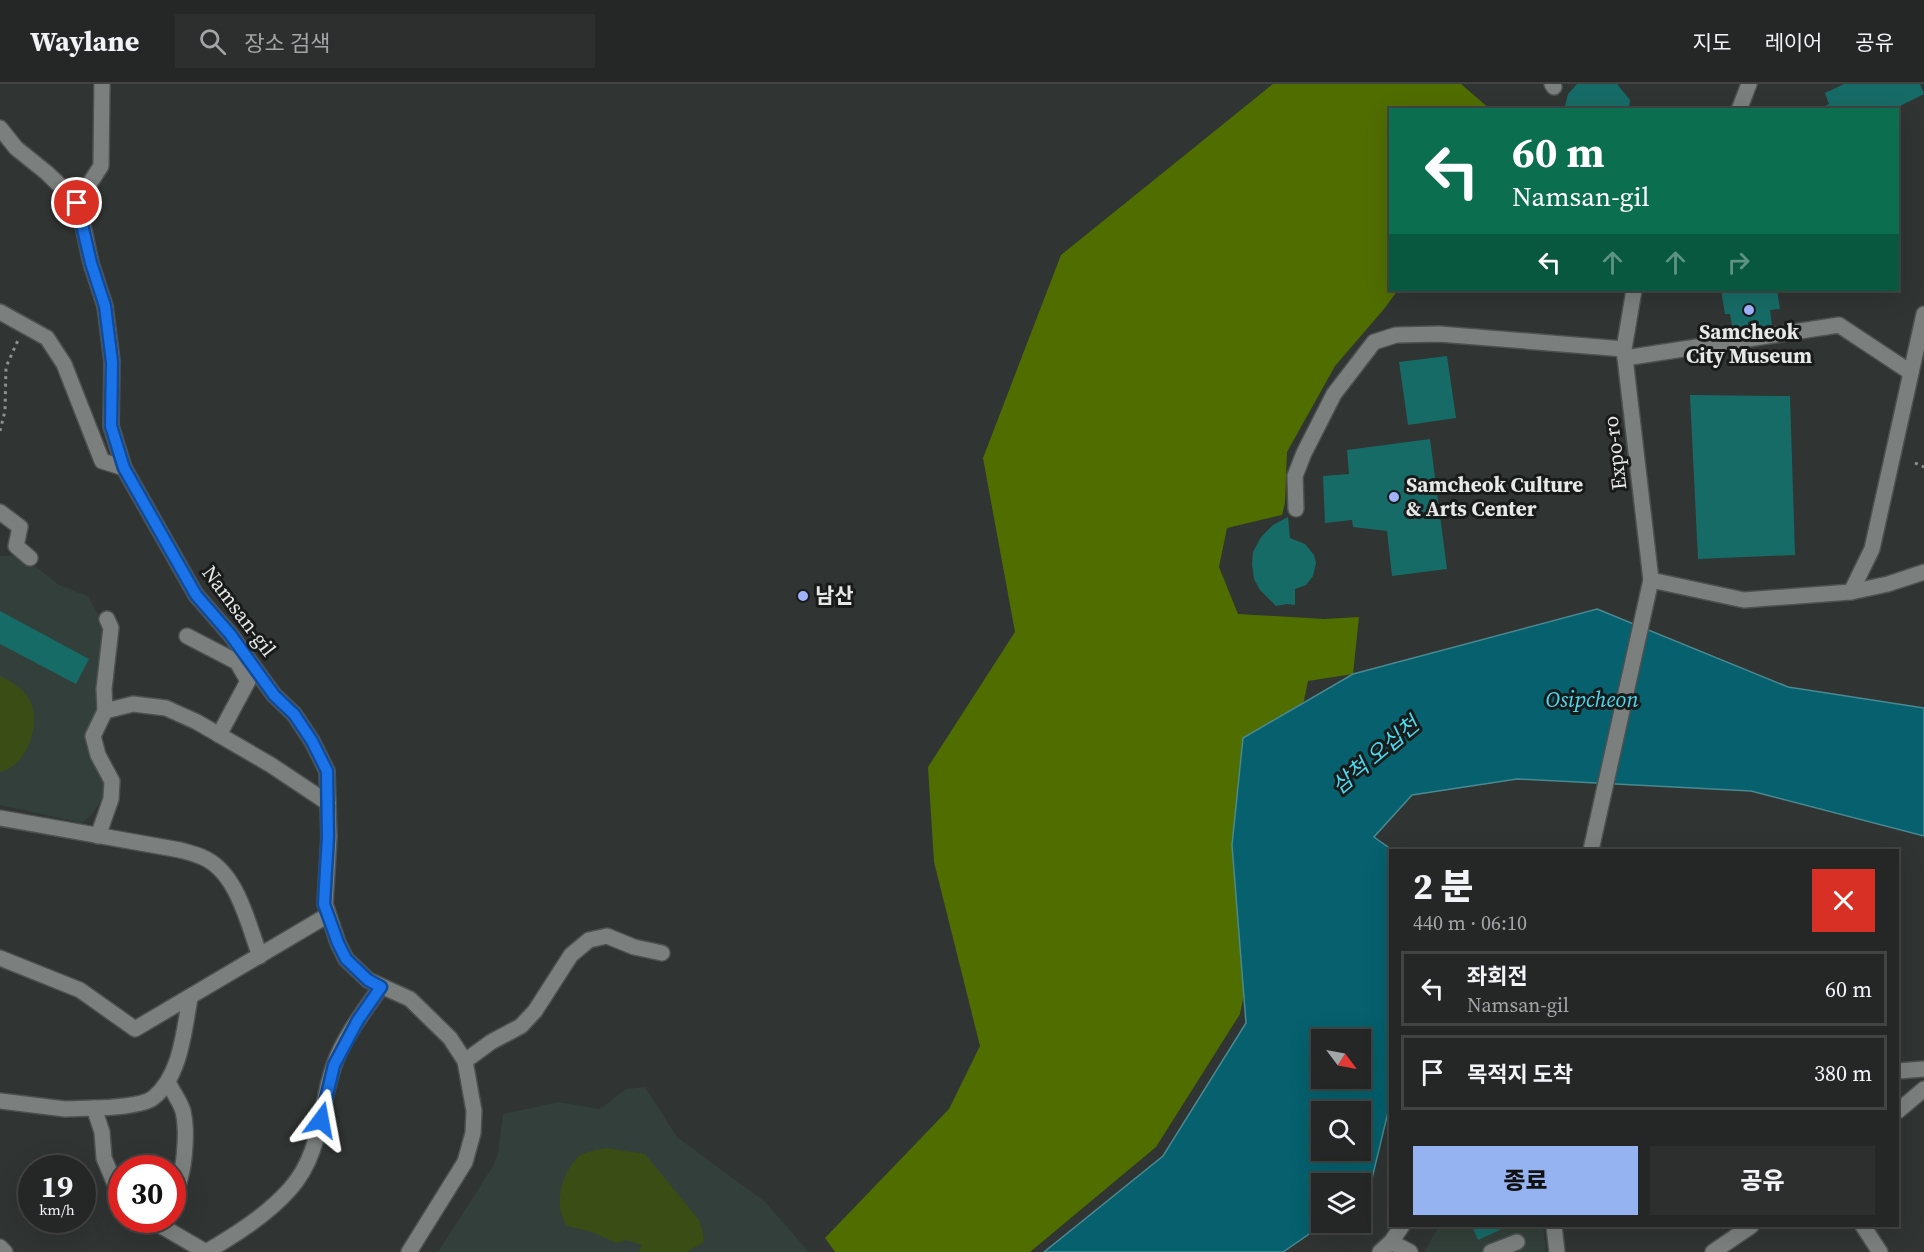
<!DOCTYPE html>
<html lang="ko">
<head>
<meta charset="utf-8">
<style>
  :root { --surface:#242726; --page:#2c2f2e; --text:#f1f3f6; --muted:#a3a5a7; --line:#414443; --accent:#95b2f1 }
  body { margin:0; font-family:"Source Serif 4","Noto Sans KR",serif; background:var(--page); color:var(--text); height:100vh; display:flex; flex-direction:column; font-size:22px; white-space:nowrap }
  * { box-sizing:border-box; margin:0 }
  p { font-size:20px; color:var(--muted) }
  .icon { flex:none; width:33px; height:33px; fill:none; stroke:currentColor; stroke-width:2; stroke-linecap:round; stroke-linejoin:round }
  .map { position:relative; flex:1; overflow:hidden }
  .details { position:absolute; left:1389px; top:765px; width:510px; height:378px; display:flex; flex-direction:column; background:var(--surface); border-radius:0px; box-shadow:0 6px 24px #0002,0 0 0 2px var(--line) }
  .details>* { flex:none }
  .top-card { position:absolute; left:1389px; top:24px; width:510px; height:183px; border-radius:0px; box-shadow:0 6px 24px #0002,0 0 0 2px var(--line); background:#0b6e4f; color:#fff; overflow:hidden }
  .needle { width:39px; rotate:122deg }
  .controls { position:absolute; left:1311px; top:945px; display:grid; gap:12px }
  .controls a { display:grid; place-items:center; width:60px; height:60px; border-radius:0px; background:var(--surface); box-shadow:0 6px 24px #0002,0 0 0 2px var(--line); font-size:30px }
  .speed { position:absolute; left:18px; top:1071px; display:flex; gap:12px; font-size:30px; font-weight:700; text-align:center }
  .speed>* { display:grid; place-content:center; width:78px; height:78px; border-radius:50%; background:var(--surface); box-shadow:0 6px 24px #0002,0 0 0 2px var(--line); line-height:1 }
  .speed small { font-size:15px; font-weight:400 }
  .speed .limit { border:9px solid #d22; background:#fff; color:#111 }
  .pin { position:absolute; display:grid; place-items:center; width:51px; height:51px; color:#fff; margin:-26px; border:3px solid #fff; border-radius:50%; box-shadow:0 2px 6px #0007 }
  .me { position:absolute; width:66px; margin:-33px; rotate:13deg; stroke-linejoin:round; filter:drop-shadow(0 0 4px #0008) }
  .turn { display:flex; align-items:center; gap:21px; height:126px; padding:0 24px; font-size:27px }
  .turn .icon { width:78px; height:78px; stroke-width:2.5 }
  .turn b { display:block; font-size:42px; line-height:51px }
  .lanes { display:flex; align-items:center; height:57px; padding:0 24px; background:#0003; justify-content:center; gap:30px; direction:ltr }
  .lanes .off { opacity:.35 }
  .round { display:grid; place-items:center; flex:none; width:63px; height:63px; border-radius:0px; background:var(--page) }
  .overview { display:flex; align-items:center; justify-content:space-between; height:102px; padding:0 24px }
  h1 { font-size:36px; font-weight:800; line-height:45px }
  .cta { display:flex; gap:12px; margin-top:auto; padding:12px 24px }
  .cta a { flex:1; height:69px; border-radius:0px; background:var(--accent); color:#111; font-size:24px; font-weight:800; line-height:69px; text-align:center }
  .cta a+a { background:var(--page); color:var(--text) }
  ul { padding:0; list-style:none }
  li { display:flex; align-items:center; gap:18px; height:75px; margin:0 12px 9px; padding:0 12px; border:3px solid var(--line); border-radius:0px }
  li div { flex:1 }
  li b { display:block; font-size:22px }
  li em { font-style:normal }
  header { display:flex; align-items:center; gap:36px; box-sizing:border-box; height:84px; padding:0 30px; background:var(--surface); border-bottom:2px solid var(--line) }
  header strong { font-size:28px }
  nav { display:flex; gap:33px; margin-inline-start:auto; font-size:21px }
  .search { width:420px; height:54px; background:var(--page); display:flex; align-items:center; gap:15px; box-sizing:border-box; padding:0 21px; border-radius:0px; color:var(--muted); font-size:22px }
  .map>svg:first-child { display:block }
  .built { fill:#333f3a }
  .green { fill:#3a4d15 }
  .forest { fill:#506d00 }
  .water { fill:#06606d; stroke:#498991; stroke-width:1.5; fill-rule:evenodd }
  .building { fill:#176b66 }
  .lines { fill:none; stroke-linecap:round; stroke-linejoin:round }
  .minor-casing { stroke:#4d514f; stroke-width:18 }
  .path { stroke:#8d908e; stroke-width:3; stroke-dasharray:3 4.5; stroke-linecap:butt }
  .minor { stroke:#7b807e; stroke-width:15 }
  .route-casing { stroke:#114b97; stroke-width:15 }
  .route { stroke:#1a73e8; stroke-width:10 }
  .poi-dot { fill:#a1b3fd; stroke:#191b1a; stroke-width:2 }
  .labels { text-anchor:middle; stroke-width:6; stroke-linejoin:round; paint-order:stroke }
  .poi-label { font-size:21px; font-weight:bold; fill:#e5e8e6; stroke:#191b1a; text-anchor:start }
  .street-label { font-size:21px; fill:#e5e8e6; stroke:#191b1a }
  .water-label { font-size:22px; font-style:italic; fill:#47dbf2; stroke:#191b1a }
</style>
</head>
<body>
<header>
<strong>Waylane</strong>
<div class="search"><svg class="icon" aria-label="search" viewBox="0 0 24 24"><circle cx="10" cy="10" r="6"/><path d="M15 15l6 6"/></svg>장소 검색</div>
<nav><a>지도</a><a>레이어</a><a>공유</a></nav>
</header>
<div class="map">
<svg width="1924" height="1168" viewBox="0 0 1924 1168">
  <rect width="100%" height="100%" fill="#303432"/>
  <g class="built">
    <path d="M 21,471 L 59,501 L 88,512 L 107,547 L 102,619 L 87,655 L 107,700 L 105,711 L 92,730 L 82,739 L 0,721 L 0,472 Z"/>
    <path d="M 645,1003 L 677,1053 L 765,1118 L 809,1168 L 438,1168 L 493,1082 L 498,1070 L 503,1030 L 558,1018 L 600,1025 L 626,1005 Z"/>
    <path d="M 1439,1142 L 1543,1142 L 1546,1168 L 1424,1168 Z"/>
  </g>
  <g class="green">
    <path d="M 0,592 C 12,598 25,605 31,619 C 41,641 26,683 0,688 Z"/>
    <path d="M 606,1064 L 645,1070 L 699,1136 L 703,1149 L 704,1158 L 687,1168 L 638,1168 L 642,1161 L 626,1156 L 616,1159 L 592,1148 L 567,1142 C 553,1122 561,1089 579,1072 C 585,1067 598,1066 606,1064 Z"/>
  </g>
  <path class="forest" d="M 1273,0 L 1461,0 L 1490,25 L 1390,26 L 1390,206 L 1398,206 L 1384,225 L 1335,282 L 1287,368 L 1285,419 L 1282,431 L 1227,444 L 1219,483 L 1238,530 L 1324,535 L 1359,533 L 1353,590 L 1308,597 L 1240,930 L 1156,1063 L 1030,1168 L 835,1168 L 825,1154 L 949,1025 L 980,962 L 934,778 L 928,683 L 1015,548 L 983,374 L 1061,171 Z"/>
  <path class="water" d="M 1597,525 L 1788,603 L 1924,624 L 1924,752 L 1751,707 L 1517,695 L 1412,711 L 1374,753 L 1392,766 L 1390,1020 L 1369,1107 L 1361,1113 L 1360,1100 L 1322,1100 L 1322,1138 L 1325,1139 L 1283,1168 L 1044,1168 L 1163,1072 L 1246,939 L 1232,761 L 1243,654 L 1353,590 ZM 1322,956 L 1360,956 L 1360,994 L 1322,994 ZM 1322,1028 L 1360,1028 L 1360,1066 L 1322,1066 Z"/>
  <g class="building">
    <path d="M 1577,0 L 1617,0 L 1630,16 L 1629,26 L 1564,26 L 1568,10 Z"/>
    <path d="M 1844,0 L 1920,0 L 1924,10 L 1892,26 L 1817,26 L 1829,20 L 1825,9 Z"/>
    <path d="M 1721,206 L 1777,206 L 1780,225 L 1770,226 L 1772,241 L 1733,247 L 1730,230 L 1725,230 Z"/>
    <path d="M 1447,272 L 1456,334 L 1408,341 L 1399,278 Z"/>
    <path d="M 1690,311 L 1790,312 L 1795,471 L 1698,475 Z"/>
    <path d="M 1430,355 L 1447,485 L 1392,492 L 1387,447 L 1353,443 L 1352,436 L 1325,439 L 1323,392 L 1349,390 L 1347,366 Z"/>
    <path d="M 1288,433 L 1290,454 L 1305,460 L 1314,471 L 1316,479 L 1313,492 L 1306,501 L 1295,505 L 1295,521 L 1287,520 L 1276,522 L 1260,506 L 1254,495 L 1252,480 L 1253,468 L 1261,453 L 1273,441 Z"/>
    <path d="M 0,527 L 89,575 L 76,600 L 0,560 Z"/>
    <path d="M 1472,1142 L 1498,1142 L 1500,1146 L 1478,1156 Z"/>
  </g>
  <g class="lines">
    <defs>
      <g id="minor">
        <path d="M 1552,0 L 1554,3"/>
        <path d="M 1739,26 L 1749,0"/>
        <path d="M 0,44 L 16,64 L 47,89 L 78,119 L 91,179 L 105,222 L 112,277 L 111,342 L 124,384 L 196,511 L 230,550 L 274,611 L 294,630 L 312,657 L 327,687 L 329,753 L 325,820 L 338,859 L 346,875 L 368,896 L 410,915 L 450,954 L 465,977 L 474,1027 L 473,1049 L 465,1078 L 409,1168"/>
        <path d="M 77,119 L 101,82 L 102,0"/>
        <path d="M 0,228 L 47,254 L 64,280 L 102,377 L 124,384"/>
        <path d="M 1625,274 L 1839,241 L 1910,288"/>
        <path d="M 1296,425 L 1295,392 L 1304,369 L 1334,310 L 1374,258 L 1396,251 L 1439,250 L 1624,265"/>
        <path d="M 0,428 L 20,443 L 16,462 L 30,474"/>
        <path d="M 1651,496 L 1744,516 L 1851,508 L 1888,500 L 1924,488"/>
        <path d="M 1851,508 L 1872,465 L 1924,230"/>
        <path d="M 187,552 L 237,578 L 248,597 L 219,651"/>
        <path d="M 105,627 L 133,620 L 166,624 L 197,638 L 271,681 L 328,719"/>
        <path d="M 0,734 L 180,766 C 187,768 195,770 202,773 C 237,787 248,840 260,872"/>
        <path d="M 98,752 L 111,715 L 112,697 L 98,671 L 93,652 L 105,627 L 104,605 L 111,544 L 107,535"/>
        <path d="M 1591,766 L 1651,496 L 1624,265 L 1634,206"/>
        <path d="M 0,874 L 80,906 L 135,945 L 328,831"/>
        <path d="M 465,977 L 491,958 L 521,942 L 535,927 L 571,871 L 589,856 L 607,852 L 634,863 L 662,869"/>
        <path d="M 1898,987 L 1924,985"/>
        <path d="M 168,998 C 172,1007 180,1017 183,1027 C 188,1048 185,1095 172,1113"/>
        <path d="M 0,1017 L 65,1025 L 94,1024"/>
        <path d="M 1898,1027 L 1924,1005"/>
        <path d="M 122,1106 L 114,1098 L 104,1074 L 102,1048 L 94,1024 C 107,1024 143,1022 153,1014 C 181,992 184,946 190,914"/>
        <path d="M 151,1136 L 206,1168"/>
        <path d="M 1554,1142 L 1557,1168"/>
        <path d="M 1863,1142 L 1880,1168"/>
        <path d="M 1391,1158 L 1410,1168"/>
        <path d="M 0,1163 L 5,1168"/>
        <path d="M 206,1168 C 235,1151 267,1131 290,1105 C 322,1069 319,1024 334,981 C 344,953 364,927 381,903"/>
        <path d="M 1380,1168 L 1391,1158 L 1402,1142"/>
        <path d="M 1491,1168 L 1517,1158"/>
        <path d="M 1713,1168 L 1751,1142"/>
      </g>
    </defs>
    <use href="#minor" class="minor-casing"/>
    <g class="path">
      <path d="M 0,347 L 5,327 L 6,283 L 19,254"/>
      <path d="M 1915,379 L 1924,383"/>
    </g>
    <use href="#minor" class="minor"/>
  </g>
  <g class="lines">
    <defs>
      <path id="route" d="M 77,119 L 91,179 L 105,222 L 112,278 L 111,342 L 124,384 L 196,511 L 230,550 L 274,611 L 294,630 L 312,657 L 327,687 L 328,753 L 324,820 L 338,859 L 346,875 L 368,896 L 381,903 L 358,936 L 334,981 L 321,1036"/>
    </defs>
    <use href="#route" class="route-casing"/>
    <use href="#route" class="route"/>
  </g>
  <g class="poi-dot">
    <circle cx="1749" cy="226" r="6"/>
    <circle cx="1394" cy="413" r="6"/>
    <circle cx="803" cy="512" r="6"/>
  </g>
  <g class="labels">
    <g class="poi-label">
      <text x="1749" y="255" text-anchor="middle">Samcheok<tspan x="1749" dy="24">City Museum</tspan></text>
      <text x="1406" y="408">Samcheok Culture<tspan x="1406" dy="24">&amp; Arts Center</tspan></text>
      <text x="815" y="519">남산</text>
    </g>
    <g class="street-label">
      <text transform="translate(1615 369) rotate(-97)" y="7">Expo-ro</text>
      <text transform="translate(239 527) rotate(53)" y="7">Namsan-gil</text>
    </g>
    <g class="water-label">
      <text x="1592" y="623">Osipcheon</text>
      <text transform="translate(1375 671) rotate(-40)" y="8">삼척 오십천</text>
    </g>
  </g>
</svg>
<div class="controls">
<a><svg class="needle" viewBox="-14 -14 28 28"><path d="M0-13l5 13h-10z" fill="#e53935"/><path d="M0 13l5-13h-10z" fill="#a3a5a7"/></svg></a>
<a><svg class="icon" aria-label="search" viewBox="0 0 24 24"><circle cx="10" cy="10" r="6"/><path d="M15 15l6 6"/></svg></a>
<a><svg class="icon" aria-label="layers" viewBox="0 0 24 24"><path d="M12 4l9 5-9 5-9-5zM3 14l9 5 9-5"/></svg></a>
</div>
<div class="speed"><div>19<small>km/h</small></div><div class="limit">30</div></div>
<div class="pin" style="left:77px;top:119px;background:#d93025"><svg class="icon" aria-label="arrive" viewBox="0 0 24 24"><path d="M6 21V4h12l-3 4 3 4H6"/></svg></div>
<svg class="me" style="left:321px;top:1036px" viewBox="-20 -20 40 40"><path d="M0-17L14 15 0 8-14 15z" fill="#1a73e8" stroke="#fff" stroke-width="4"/></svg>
<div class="top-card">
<div class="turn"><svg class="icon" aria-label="left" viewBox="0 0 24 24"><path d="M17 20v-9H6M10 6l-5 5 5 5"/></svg><div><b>60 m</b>Namsan-gil</div></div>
<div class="lanes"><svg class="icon" aria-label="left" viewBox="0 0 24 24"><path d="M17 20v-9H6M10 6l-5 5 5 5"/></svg><svg class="icon off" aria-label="ahead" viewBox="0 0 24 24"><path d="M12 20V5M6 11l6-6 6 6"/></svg><svg class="icon off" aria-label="ahead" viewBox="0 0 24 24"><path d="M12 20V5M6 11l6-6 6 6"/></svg><svg class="icon off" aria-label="right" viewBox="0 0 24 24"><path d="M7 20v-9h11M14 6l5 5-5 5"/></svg></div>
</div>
<section class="details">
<div class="overview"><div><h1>2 분</h1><p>440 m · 06:10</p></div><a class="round" style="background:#d93025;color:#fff"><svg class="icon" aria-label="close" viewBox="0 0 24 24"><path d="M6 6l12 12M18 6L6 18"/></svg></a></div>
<ul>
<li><svg class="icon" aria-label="left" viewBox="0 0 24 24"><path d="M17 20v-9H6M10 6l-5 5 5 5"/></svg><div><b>좌회전</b><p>Namsan-gil</p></div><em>60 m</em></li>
<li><svg class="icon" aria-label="arrive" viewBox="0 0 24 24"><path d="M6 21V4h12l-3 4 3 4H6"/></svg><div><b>목적지 도착</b></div><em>380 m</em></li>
</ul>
<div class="cta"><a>종료</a><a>공유</a></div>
</section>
</div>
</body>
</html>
